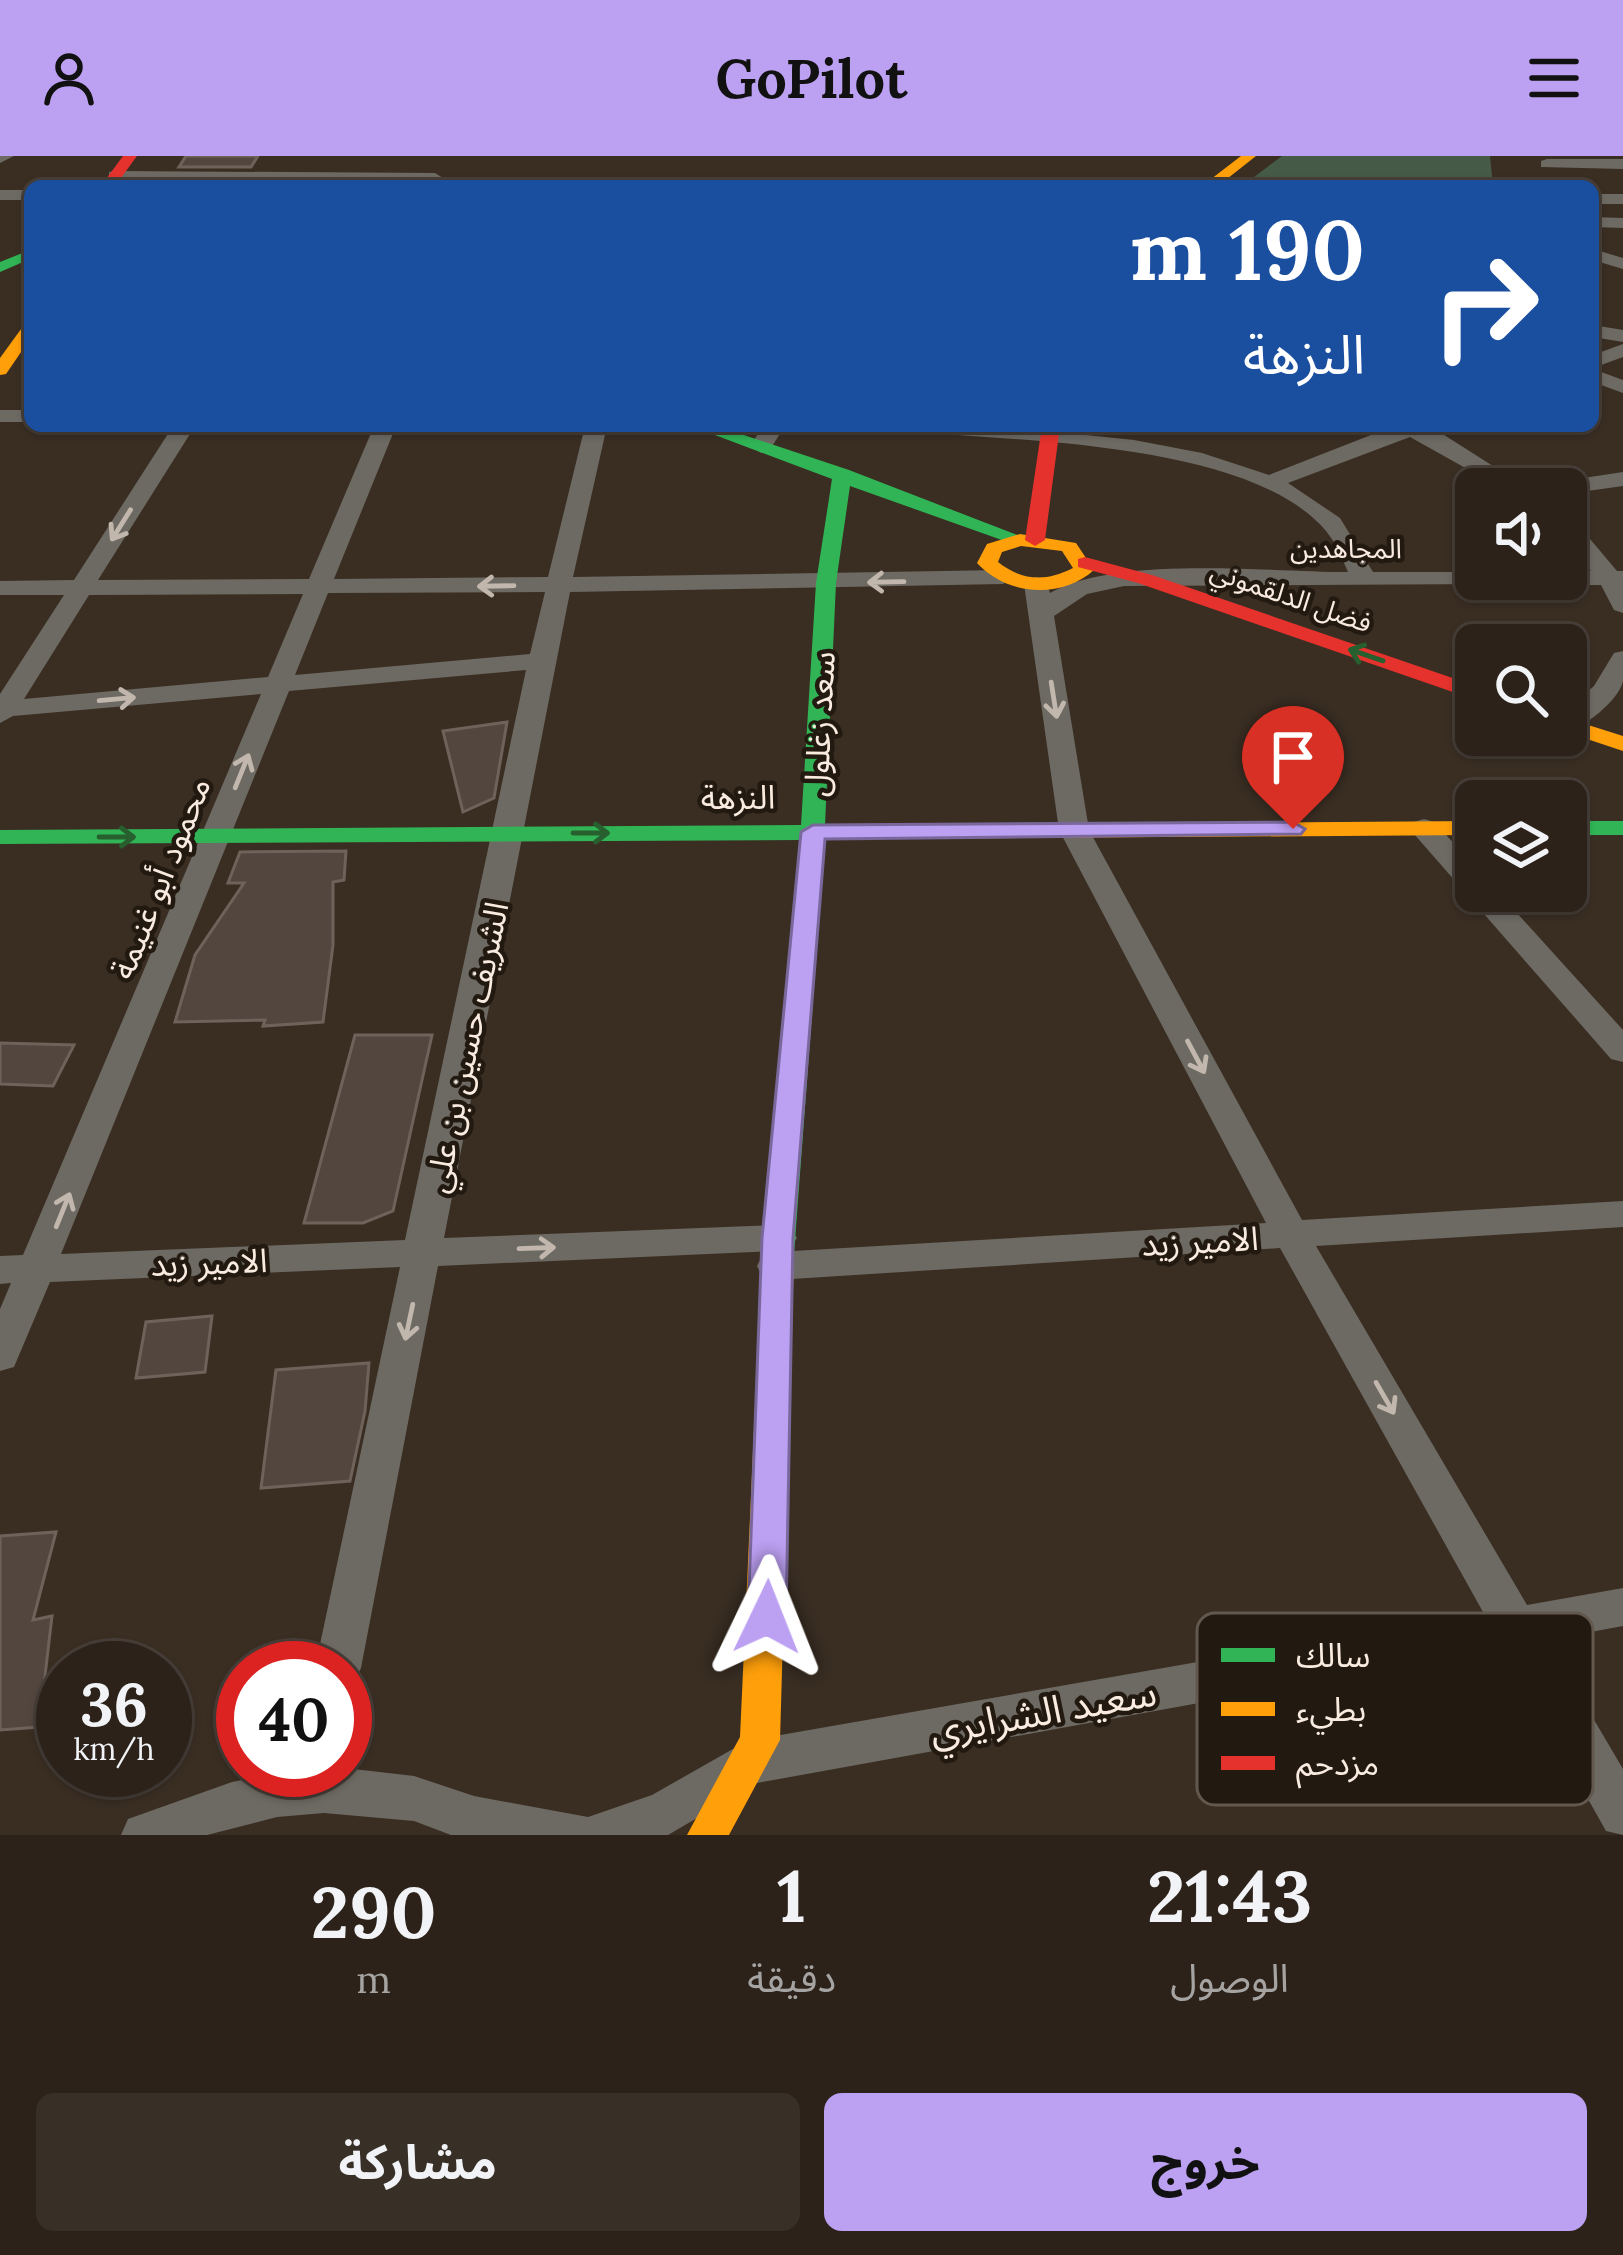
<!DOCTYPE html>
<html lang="ar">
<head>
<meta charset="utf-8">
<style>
  :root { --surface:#2c221a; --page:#382f27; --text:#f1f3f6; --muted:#a6a4a2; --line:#483f39; --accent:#bca0f2 }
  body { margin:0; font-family:Lora,"Noto Sans Arabic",serif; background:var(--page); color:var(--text); direction:rtl; height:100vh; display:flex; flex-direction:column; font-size:45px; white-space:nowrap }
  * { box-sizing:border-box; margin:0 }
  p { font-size:39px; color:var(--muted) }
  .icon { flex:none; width:66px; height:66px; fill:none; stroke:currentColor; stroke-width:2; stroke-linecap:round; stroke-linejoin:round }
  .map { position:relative; height:1679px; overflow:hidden; direction:ltr }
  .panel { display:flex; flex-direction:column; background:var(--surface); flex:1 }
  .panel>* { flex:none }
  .banner { position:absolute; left:24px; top:24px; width:1575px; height:252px; border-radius:18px; box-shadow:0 3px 9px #0004,0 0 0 3px var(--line); direction:rtl; background:#1a4fa0; color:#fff; overflow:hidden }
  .fabs { position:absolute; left:1455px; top:312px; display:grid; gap:24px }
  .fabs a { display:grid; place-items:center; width:132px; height:132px; border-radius:18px; background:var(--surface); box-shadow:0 3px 9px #0004,0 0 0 3px var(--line); font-size:60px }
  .speed { position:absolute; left:36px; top:1485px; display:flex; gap:24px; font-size:60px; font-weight:700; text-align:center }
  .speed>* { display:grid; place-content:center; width:156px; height:156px; border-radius:50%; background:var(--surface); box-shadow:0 3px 9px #0004,0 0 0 3px var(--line); line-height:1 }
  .speed small { font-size:30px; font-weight:400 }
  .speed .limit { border:18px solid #d22; background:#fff; color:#111 }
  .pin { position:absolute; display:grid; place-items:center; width:102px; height:102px; color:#fff; margin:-123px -51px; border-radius:50% 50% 50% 0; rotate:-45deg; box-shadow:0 0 12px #0007 }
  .pin .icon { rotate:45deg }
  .me { position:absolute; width:132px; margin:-66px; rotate:2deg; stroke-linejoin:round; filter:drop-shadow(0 0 9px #0008) }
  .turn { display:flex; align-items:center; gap:42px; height:252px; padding:0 36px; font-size:54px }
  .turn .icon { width:156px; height:156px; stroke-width:2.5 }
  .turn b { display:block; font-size:84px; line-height:102px }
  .eta { display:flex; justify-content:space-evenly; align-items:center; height:204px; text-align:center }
  .eta b { font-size:72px; font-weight:700; line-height:84px }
  .primary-button { display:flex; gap:24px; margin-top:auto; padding:24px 36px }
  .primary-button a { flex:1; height:138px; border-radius:18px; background:var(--accent); color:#111; font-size:48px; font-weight:700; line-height:138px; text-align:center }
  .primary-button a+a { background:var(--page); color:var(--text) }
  header { display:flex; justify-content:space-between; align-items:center; height:156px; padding:0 36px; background:var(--accent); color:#111; font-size:54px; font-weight:700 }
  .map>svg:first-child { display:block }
  .green { fill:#455b48 }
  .building { fill:#52463e; stroke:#6e625b; stroke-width:3 }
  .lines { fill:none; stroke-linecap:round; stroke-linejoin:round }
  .street { fill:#6d6a63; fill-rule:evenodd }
  .fast { fill:#30b455; fill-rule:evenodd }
  .slow { fill:#ff9f0a; fill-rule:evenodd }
  .jam { fill:#e5322d; fill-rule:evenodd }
  .oneway { stroke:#c1b7ad }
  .oneway2 { stroke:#285f2f }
  .route { fill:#bca0f2; stroke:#7a689d; stroke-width:3 }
  .labels { text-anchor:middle; stroke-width:9; stroke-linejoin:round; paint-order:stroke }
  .far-street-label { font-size:27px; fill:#f9ebdf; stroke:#221910 }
  .street-label { font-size:33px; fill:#f9ebdf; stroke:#221910 }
  .near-street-label { font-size:39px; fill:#f9ebdf; stroke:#221910 }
  .key { fill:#221910; stroke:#62584e; stroke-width:3 }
  .key-label { font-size:33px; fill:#f9ebdf }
</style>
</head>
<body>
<header><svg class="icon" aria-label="menu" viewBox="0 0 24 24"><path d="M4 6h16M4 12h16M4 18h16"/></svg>GoPilot<svg class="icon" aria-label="person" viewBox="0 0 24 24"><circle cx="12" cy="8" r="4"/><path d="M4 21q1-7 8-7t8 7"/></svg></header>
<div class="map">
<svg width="1623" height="1679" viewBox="0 0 1623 1679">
  <rect width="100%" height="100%" fill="#3a2e23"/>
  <path class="green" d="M 1282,0 L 1490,0 L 1493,30 L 1242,30 Z"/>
  <g class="building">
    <path d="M 186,0 L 258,0 L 251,11 L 179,11 Z"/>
    <path d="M 507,566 L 494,642 L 463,656 L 443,575 Z"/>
    <path d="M 346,695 L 344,724 L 333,726 L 333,789 L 323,866 L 263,870 L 265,864 L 175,866 L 195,799 L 244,727 L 228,727 L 240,696 Z"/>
    <path d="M 355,879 L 432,879 L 393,1055 L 363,1067 L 304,1067 Z"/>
    <path d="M 0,887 L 74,889 L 53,930 L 0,928 Z"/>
    <path d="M 212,1160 L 205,1216 L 136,1222 L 146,1166 Z"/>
    <path d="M 369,1207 L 365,1255 L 350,1325 L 261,1332 L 276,1214 Z"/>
    <path d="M 56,1376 L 33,1464 L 52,1460 L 39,1571 L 0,1574 L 0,1380 Z"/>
  </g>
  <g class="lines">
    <g class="street">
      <path d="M 0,0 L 14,0 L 0,7 Z"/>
      <path d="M 1547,3 L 1623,3 L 1623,13 L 1541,11 L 1541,5 Z"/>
      <path d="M 115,15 L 435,17 L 443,22 L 435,27 L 109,24 L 109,16 Z"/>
      <rect x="0" y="34" width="30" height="10"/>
      <rect x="1593" y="38" width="30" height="10"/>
      <path d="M 1593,61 L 1623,62 L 1623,72 L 1593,71 Z"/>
      <path d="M 1593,93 L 1623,102 L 1623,113 L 1593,104 Z"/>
      <path d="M 1593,169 L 1623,174 L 1623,186 L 1593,181 Z"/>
      <path d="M 1623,188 L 1623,201 L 1593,212 L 1593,199 Z"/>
      <path d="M 1593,213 L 1623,224 L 1623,237 L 1593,226 Z"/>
      <rect x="0" y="254" width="30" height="12"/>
      <path d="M 173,270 L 195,270 L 98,424 L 309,423 L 374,270 L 396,270 L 334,423 L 548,421 L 585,270 L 607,270 L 573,421 L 1003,414 L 1015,421 L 1003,428 L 570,436 L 444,1082 L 778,1069 L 791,1073 L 797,1082 L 791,1091 L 778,1095 L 438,1110 L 361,1512 L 354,1526 L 345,1530 L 345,1512 L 315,1512 L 400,1111 L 50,1126 L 14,1211 L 0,1215 L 0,1153 L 11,1127 L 0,1128 L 0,1100 L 23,1099 L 261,538 L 13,560 L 0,567 L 0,538 L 64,439 L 0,439 L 0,425 L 74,424 ZM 545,436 L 530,498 L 295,519 L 328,437 ZM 303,438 L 268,521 L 24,543 L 89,439 ZM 526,514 L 405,1084 L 61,1098 L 289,535 Z"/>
      <path d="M 763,270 L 785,270 L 769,295 L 761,297 L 750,290 Z"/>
      <path d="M 902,270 L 1000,270 L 1134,284 L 1202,297 L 1269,319 L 1394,270 L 1430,270 L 1529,333 L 1503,333 L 1410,281 L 1288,327 L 1340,362 L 1373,416 L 1476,416 L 1476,423 L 1488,423 L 1485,428 L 1124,430 L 1087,438 L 1054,460 L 1089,674 L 1302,1064 L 1623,1045 L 1623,1071 L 1316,1090 L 1527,1449 L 1623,1432 L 1623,1470 L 1547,1484 L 1623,1613 L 1623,1679 L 1606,1675 L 1503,1492 L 757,1627 L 668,1679 L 451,1679 L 414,1665 L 324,1657 L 277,1661 L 207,1679 L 121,1679 L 128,1663 L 232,1626 L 277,1617 L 345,1612 L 414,1620 L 474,1640 L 588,1661 L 652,1639 L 747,1585 L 1483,1456 L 1280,1092 L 776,1124 L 762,1120 L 757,1110 L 762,1100 L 776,1096 L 1266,1067 L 1059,674 L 1024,428 L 1036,421 L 1045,423 L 1050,437 C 1115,399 1270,416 1348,416 C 1342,402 1336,387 1326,375 C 1252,287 1022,285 913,276 Z"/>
      <path d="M 1623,316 L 1623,330 L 1566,338 L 1566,333 L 1546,333 L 1557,326 Z"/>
      <path d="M 1566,362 L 1574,364 L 1617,415 L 1623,415 L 1623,457 L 1614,454 L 1601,429 L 1566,429 L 1554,423 L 1566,423 L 1566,415 L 1591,415 L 1566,384 Z"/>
      <path d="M 1623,495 C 1623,504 1623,516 1623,525 C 1619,544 1584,572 1566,576 L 1566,554 L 1594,530 L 1614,497 Z"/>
      <path d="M 1424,663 L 1434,666 L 1476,711 L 1476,735 L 1497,735 L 1623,874 L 1623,906 L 1611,903 L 1414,678 L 1409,672 L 1414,666 Z"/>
    </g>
    <g class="fast">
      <path d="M 30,94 L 30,103 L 0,116 L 0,106 Z"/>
      <path d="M 691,270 L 717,270 L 849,314 L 1030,384 L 1013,388 L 850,330 L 836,427 L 825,669 L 881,669 L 893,676 L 881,683 L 825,684 L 794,1098 L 789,1106 L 767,1106 L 762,1098 L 800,684 L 0,688 L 0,674 L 801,669 L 816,427 L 832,323 Z"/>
      <rect x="1566" y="665" width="57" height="14"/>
    </g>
    <g class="slow">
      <path d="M 1241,0 L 1256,0 L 1218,30 L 1202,30 Z"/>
      <path d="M 30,167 L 30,183 L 6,218 L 0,219 L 0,202 L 24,169 Z"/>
      <path d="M 1020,378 L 1076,387 L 1094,414 C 1061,444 1006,439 977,407 L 987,388 ZM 1021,390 L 1062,395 L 1073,412 C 1046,426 1022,425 998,406 L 1002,396 Z"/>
      <path d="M 1566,562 L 1623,580 L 1623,595 L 1566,576 Z"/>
      <path d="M 1476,665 L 1476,679 L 881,683 L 869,676 L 881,669 Z"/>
      <path d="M 778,1087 L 789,1090 L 794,1098 L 780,1584 L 729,1679 L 687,1679 L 740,1581 L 762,1098 L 767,1090 Z"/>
    </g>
    <g class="jam">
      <path d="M 123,0 L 137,0 L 115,30 L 101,30 Z"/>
      <path d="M 1042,270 L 1060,270 L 1045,384 L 1035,390 L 1025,384 Z"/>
      <path d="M 1085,401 L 1152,419 L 1476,530 L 1476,544 L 1138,427 L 1078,411 L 1078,403 Z"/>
    </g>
  </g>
  <defs><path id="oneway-shaft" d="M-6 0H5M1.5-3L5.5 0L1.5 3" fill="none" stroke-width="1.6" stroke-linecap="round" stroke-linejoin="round" transform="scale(3)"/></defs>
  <g class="oneway">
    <use href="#oneway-shaft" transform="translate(121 369) rotate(122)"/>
    <use href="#oneway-shaft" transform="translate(886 426) rotate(179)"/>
    <use href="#oneway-shaft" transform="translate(496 430) rotate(179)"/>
    <use href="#oneway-shaft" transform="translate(117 543) rotate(-5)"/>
    <use href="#oneway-shaft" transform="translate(1054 544) rotate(81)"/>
    <use href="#oneway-shaft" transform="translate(242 615) rotate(-68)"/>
    <use href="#oneway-shaft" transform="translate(1196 901) rotate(62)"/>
    <use href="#oneway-shaft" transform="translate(63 1054) rotate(-68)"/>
    <use href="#oneway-shaft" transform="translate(537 1092) rotate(-2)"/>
    <use href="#oneway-shaft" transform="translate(409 1166) rotate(102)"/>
    <use href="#oneway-shaft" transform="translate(1385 1242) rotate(60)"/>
  </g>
  <g class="oneway2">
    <use href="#oneway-shaft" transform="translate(1366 499) rotate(-161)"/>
    <use href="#oneway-shaft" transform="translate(591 677)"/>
    <use href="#oneway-shaft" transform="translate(117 681)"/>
  </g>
  <path class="route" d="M 1293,666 L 1305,673 L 1301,678 L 825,683 L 793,1082 L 786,1461 L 780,1473 L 767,1477 L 753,1473 L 748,1461 L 762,1082 L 801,676 L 813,669 Z"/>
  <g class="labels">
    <g class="far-street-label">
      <text x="1346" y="402">المجاهدين</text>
      <text transform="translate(1291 441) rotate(19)" y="9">فضل الدلقموني</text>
    </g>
    <g class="street-label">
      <text transform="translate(819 568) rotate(-87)" y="12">سعد زغلول</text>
      <text x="738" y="653">النزهة</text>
      <text transform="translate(160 722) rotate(-68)" y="12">محمود أبو غنيمة</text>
      <text transform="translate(466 891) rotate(-78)" y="12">الشريف حسين بن علي</text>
      <text transform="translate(1200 1085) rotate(-3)" y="12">الامير زيد</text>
      <text transform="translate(209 1106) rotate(-2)" y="12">الامير زيد</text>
    </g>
    <g class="near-street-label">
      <text transform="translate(1043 1555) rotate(-10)" y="14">سعيد الشرايري</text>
    </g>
  </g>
  <rect x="1197" y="1457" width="396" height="192" rx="18" class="key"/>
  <rect x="1221" y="1492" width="54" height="14" fill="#30b455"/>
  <rect x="1221" y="1546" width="54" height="14" fill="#ff9f0a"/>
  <rect x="1221" y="1600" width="54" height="14" fill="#e5322d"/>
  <g class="key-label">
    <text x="1296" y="1511">سالك</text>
    <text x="1296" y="1565">بطيء</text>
    <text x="1296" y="1619">مزدحم</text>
  </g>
</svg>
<div class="fabs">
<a><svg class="icon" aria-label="sound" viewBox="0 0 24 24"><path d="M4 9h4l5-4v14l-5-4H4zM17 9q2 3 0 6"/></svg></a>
<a><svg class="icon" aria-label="search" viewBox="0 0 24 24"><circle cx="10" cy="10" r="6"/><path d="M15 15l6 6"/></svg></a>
<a><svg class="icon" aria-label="layers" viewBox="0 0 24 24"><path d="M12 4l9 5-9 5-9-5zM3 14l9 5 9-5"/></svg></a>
</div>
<div class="speed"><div>36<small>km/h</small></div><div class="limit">40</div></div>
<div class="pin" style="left:1293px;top:673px;background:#d93025"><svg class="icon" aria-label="arrive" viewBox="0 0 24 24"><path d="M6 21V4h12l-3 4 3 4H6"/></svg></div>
<svg class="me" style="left:767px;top:1461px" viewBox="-20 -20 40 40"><path d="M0-17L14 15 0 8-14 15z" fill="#bca0f2" stroke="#fff" stroke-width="4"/></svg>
<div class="banner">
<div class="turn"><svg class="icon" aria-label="right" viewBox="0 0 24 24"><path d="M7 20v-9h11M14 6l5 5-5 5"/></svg><div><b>190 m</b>النزهة</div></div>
</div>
</div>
<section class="panel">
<div class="eta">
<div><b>21:43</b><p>الوصول</p></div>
<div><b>1</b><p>دقيقة</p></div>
<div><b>290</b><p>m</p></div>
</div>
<div class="primary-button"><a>خروج</a><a>مشاركة</a></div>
</section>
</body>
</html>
